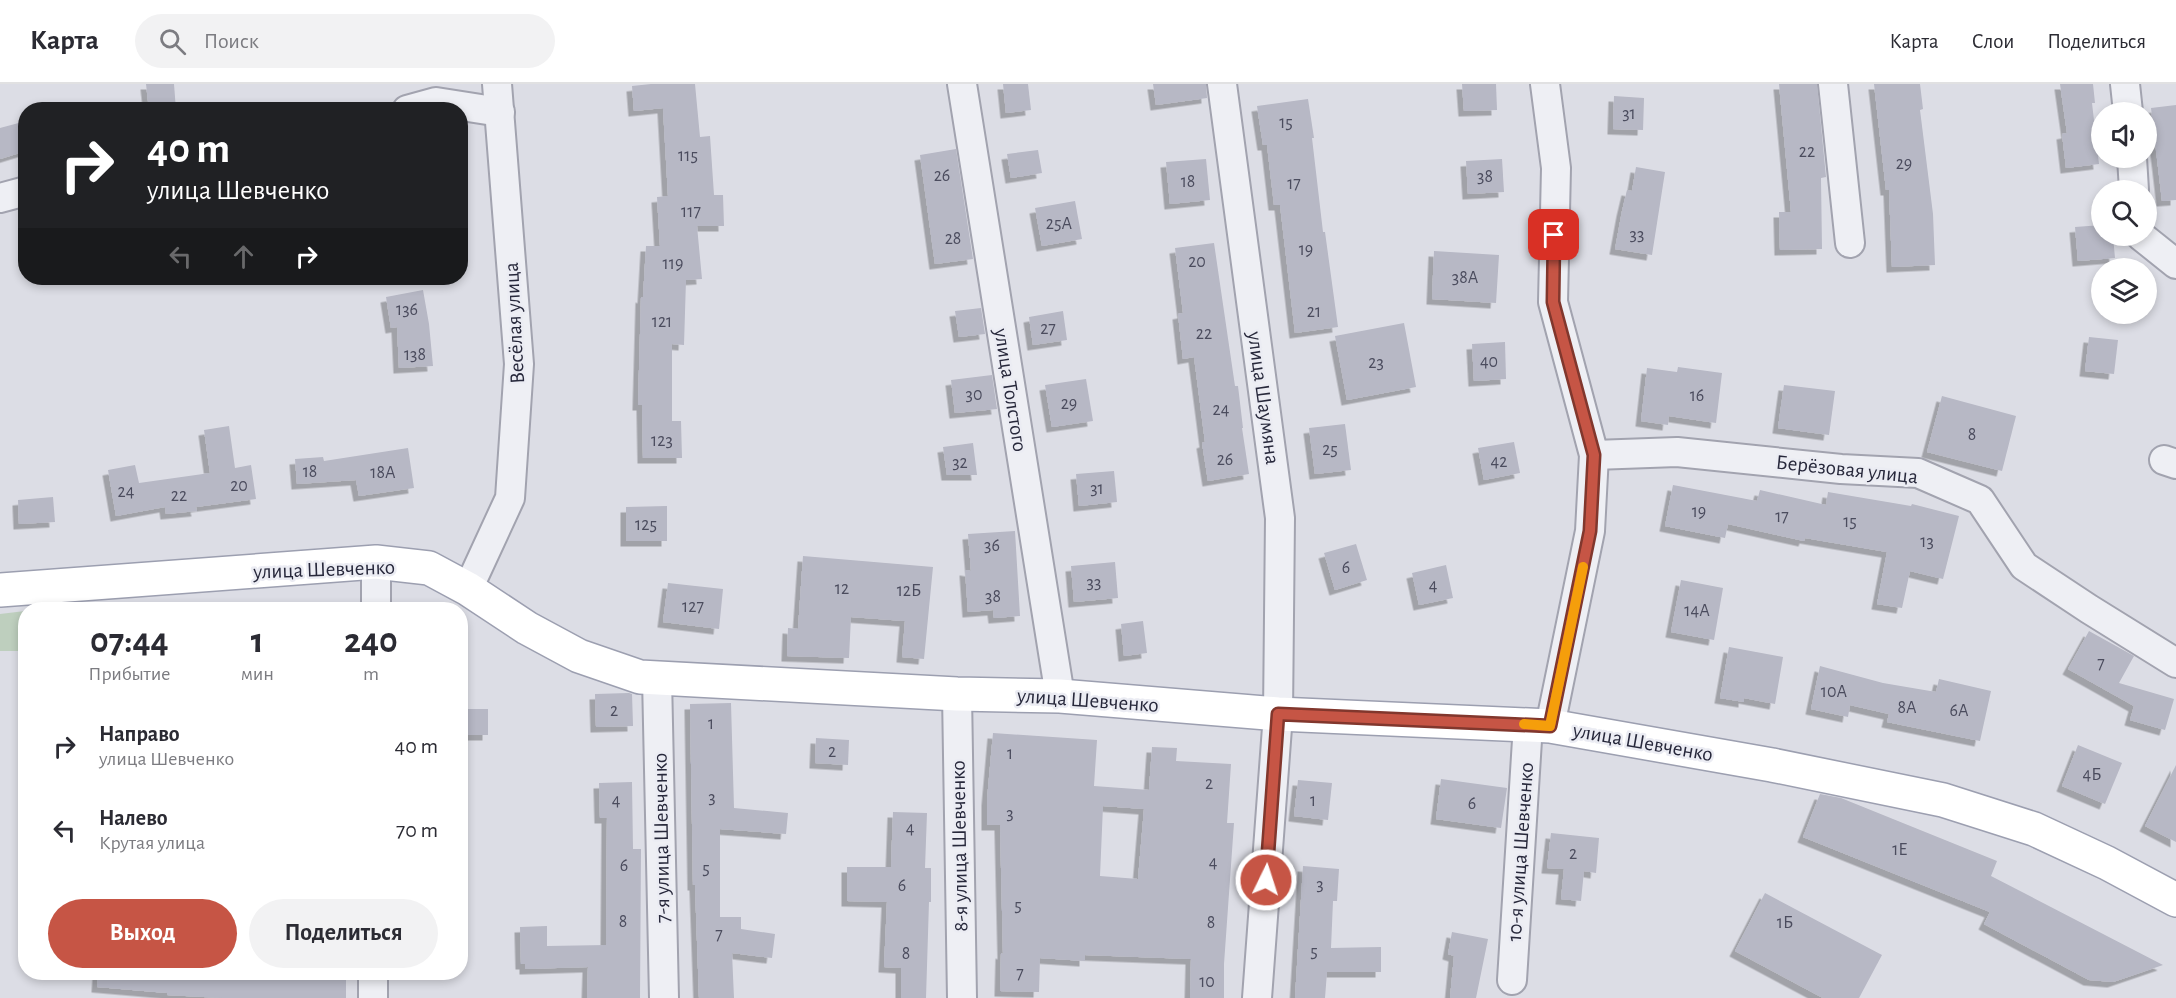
<!DOCTYPE html>
<html lang="ru">
<head>
<meta charset="utf-8">
<style>
  :root { --surface:#fff; --page:#f2f2f3; --text:#2b2b33; --muted:#7c7c81; --line:#e1e1e2; --accent:#c65545 }
  body { margin:0; font-family:"Alegreya Sans",sans-serif; background:var(--page); color:var(--text); height:100vh; display:flex; flex-direction:column; font-size:22px; white-space:nowrap }
  * { box-sizing:border-box; margin:0 }
  p { font-size:20px; color:var(--muted) }
  .icon { flex:none; width:33px; height:33px; fill:none; stroke:currentColor; stroke-width:2; stroke-linecap:round; stroke-linejoin:round }
  .map { position:relative; flex:1; overflow:hidden }
  .details { position:absolute; left:18px; top:518px; width:450px; height:378px; display:flex; flex-direction:column; background:var(--surface); border-radius:24px; box-shadow:0 3px 9px #0003 }
  .details>* { flex:none }
  .top-card { position:absolute; left:18px; top:18px; width:450px; height:183px; border-radius:24px; box-shadow:0 3px 9px #0003; background:#202124; color:#fff; overflow:hidden }
  .buttons { position:absolute; left:2091px; top:18px; display:grid; gap:12px }
  .buttons a { display:grid; place-items:center; width:66px; height:66px; border-radius:50%; background:var(--surface); box-shadow:0 3px 9px #0003; font-size:30px }
  .pin { position:absolute; display:grid; place-items:center; width:51px; height:51px; color:#fff; margin:-26px; border-radius:12px; box-shadow:0 3px 9px #0006 }
  .me { position:absolute; width:66px; margin:-33px; rotate:4deg; stroke-linejoin:round; filter:drop-shadow(0 0 4px #0008) }
  .turn { display:flex; align-items:center; gap:21px; height:126px; padding:0 30px; font-size:27px }
  .turn .icon { width:78px; height:78px; stroke-width:2.5 }
  .turn b { display:block; font-size:42px; line-height:51px }
  .lanes { display:flex; align-items:center; height:57px; padding:0 30px; background:#0003; justify-content:center; gap:30px; direction:ltr }
  .lanes .off { opacity:.35 }
  .eta { display:flex; justify-content:space-evenly; align-items:center; height:102px; text-align:center }
  .eta b { font-size:36px; font-weight:600; line-height:42px }
  .cta { display:flex; gap:12px; margin-top:auto; padding:12px 30px }
  .cta a { flex:1; height:69px; border-radius:36px; background:var(--accent); color:#fff; font-size:24px; font-weight:600; line-height:69px; text-align:center }
  .cta a+a { background:var(--page); color:var(--text) }
  ul { padding:0; list-style:none }
  li { display:flex; align-items:center; gap:18px; height:84px; padding:0 30px }
  li div { flex:1 }
  li b { display:block; font-size:22px }
  li em { font-style:normal }
  header { display:flex; align-items:center; gap:36px; box-sizing:border-box; height:84px; padding:0 30px; background:var(--surface); border-bottom:2px solid var(--line) }
  header strong { font-size:28px }
  nav { display:flex; gap:33px; margin-inline-start:auto; font-size:21px }
  .search { width:420px; height:54px; background:var(--page); display:flex; align-items:center; gap:15px; box-sizing:border-box; padding:0 21px; border-radius:33px; color:var(--muted); font-size:22px }
  .map>svg:first-child { display:block }
  .green { fill:#becfbe }
  .building { fill:#b7b8c5; fill-rule:evenodd; filter:url(#shadow) }
  .lines { fill:none; stroke-linecap:round; stroke-linejoin:round }
  .minor-casing { stroke:#a2a3af; stroke-width:32 }
  .major-casing { stroke:#9c9fb0; stroke-width:36 }
  .minor { stroke:#eeeff4; stroke-width:28 }
  .major { stroke:#fff; stroke-width:33 }
  .route-casing { stroke:#81372d; stroke-width:15 }
  .route { stroke:#c65545; stroke-width:10 }
  .slow { stroke:#f59e0b; stroke-width:10 }
  .labels { text-anchor:middle; stroke-width:5; stroke-linejoin:round; paint-order:stroke }
  .number-label { font-size:18px; fill:#4b4c5e }
  .street-label { font-size:21px; fill:#27283b; stroke:#ebecf3 }
</style>
</head>
<body>
<header>
<strong>Карта</strong>
<div class="search"><svg class="icon" aria-label="search" viewBox="0 0 24 24"><circle cx="10" cy="10" r="6"/><path d="M15 15l6 6"/></svg>Поиск</div>
<nav><a>Карта</a><a>Слои</a><a>Поделиться</a></nav>
</header>
<div class="map">
<svg width="2176" height="914" viewBox="0 0 2176 914">
  <defs>
    <filter id="shadow"><feDropShadow dx="-5.5" dy="5.5" stdDeviation="0" flood-color="#0004"/></filter>
  </defs>
  <rect width="100%" height="100%" fill="#dcdde5"/>
  <path class="green" d="M 25,527 L 25,567 L 0,567 L 0,530 Z"/>
  <g class="building">
    <path d="M 146,0 L 174,0 L 176,26 L 149,26 Z"/>
    <path d="M 651,0 L 695,0 L 700,53 L 710,52 L 714,111 L 723,111 L 724,142 L 697,142 L 702,195 L 686,196 L 684,261 L 672,260 L 672,337 L 681,337 L 682,374 L 643,374 L 642,321 L 638,321 L 641,213 L 643,214 L 646,162 L 660,162 L 657,113 L 668,112 L 663,24 L 634,27 L 632,2 Z"/>
    <path d="M 1003,0 L 1028,0 L 1031,26 L 1006,29 Z"/>
    <path d="M 1153,0 L 1206,0 L 1207,14 L 1156,21 Z"/>
    <path d="M 1462,0 L 1496,0 L 1497,26 L 1464,27 Z"/>
    <path d="M 1779,0 L 1817,0 L 1826,93 L 1821,94 L 1822,165 L 1780,166 L 1779,128 L 1791,128 Z"/>
    <path d="M 1874,0 L 1920,0 L 1923,25 L 1920,26 L 1933,130 L 1935,181 L 1892,183 L 1889,106 L 1886,106 Z"/>
    <path d="M 2060,0 L 2093,0 L 2095,19 L 2092,19 L 2099,80 L 2066,84 L 2062,50 L 2067,49 Z"/>
    <path d="M 1614,12 L 1644,14 L 1643,46 L 1613,45 Z"/>
    <path d="M 1308,15 L 1314,54 L 1312,54 L 1323,148 L 1325,148 L 1338,243 L 1295,249 L 1280,121 L 1274,121 L 1267,61 L 1263,61 L 1257,22 Z"/>
    <path d="M 2176,21 L 2176,116 L 2162,117 L 2151,24 Z"/>
    <path d="M 26,37 L 26,67 L 0,75 L 0,44 Z"/>
    <path d="M 956,65 L 973,175 L 935,180 L 920,71 Z"/>
    <path d="M 1038,66 L 1042,89 L 1011,94 L 1007,70 Z"/>
    <path d="M 1206,75 L 1210,116 L 1170,120 L 1166,78 Z"/>
    <path d="M 1502,75 L 1504,108 L 1468,110 L 1466,77 Z"/>
    <path d="M 1636,83 L 1665,88 L 1652,171 L 1615,165 L 1622,127 L 1627,106 L 1632,107 Z"/>
    <path d="M 1075,117 L 1082,155 L 1042,162 L 1035,124 Z"/>
    <path d="M 2102,141 L 2102,152 L 2113,152 L 2115,174 L 2078,177 L 2075,143 Z"/>
    <path d="M 1214,159 L 1235,302 L 1238,302 L 1243,344 L 1242,344 L 1249,390 L 1208,397 L 1202,359 L 1205,358 L 1194,273 L 1183,275 L 1178,230 L 1183,229 L 1175,164 Z"/>
    <path d="M 1434,167 L 1499,171 L 1496,219 L 1432,215 Z"/>
    <path d="M 423,206 L 429,240 L 433,282 L 399,284 L 397,243 L 391,244 L 386,213 Z"/>
    <path d="M 981,224 L 985,250 L 959,253 L 955,227 Z"/>
    <path d="M 1063,227 L 1067,256 L 1033,261 L 1029,233 Z"/>
    <path d="M 1404,239 L 1416,303 L 1347,316 L 1335,252 Z"/>
    <path d="M 2089,253 L 2118,256 L 2114,290 L 2085,287 Z"/>
    <path d="M 1505,258 L 1506,295 L 1474,297 L 1472,260 Z"/>
    <path d="M 1678,283 L 1722,289 L 1716,339 L 1669,332 L 1668,341 L 1641,337 L 1647,284 L 1677,288 Z"/>
    <path d="M 992,291 L 997,325 L 955,329 L 951,296 Z"/>
    <path d="M 1086,295 L 1093,337 L 1052,343 L 1045,301 Z"/>
    <path d="M 1784,301 L 1835,307 L 1829,351 L 1778,344 Z"/>
    <path d="M 1942,312 L 2016,332 L 2002,387 L 1927,368 Z"/>
    <path d="M 1345,340 L 1351,386 L 1315,390 L 1309,344 Z"/>
    <path d="M 229,342 L 235,384 L 251,381 L 256,415 L 196,423 L 197,427 L 166,430 L 165,423 L 116,432 L 108,386 L 135,381 L 139,399 L 210,389 L 204,346 Z"/>
    <path d="M 1514,358 L 1520,389 L 1484,396 L 1478,364 Z"/>
    <path d="M 973,359 L 977,391 L 947,391 L 943,363 Z"/>
    <path d="M 408,364 L 414,404 L 359,412 L 356,396 L 297,400 L 295,375 L 323,373 L 324,377 Z"/>
    <path d="M 1114,387 L 1117,418 L 1079,422 L 1076,390 Z"/>
    <path d="M 1673,401 L 1757,417 L 1760,406 L 1826,421 L 1828,408 L 1911,422 L 1912,420 L 1959,432 L 1943,495 L 1910,487 L 1902,524 L 1877,520 L 1887,468 L 1805,454 L 1804,457 L 1728,440 L 1725,454 L 1665,442 Z"/>
    <path d="M 53,413 L 55,438 L 19,440 L 18,416 Z"/>
    <path d="M 667,422 L 667,457 L 626,457 L 626,423 Z"/>
    <path d="M 1015,447 L 1020,532 L 994,534 L 993,526 L 968,528 L 965,486 L 971,487 L 968,450 Z"/>
    <path d="M 1356,460 L 1367,496 L 1335,506 L 1324,469 Z"/>
    <path d="M 803,472 L 933,483 L 924,575 L 902,573 L 905,537 L 851,533 L 849,574 L 787,572 L 788,544 L 798,545 Z"/>
    <path d="M 1115,478 L 1118,514 L 1074,518 L 1071,482 Z"/>
    <path d="M 1446,481 L 1453,514 L 1419,521 L 1412,489 Z"/>
    <path d="M 1681,496 L 1723,504 L 1714,556 L 1671,548 Z"/>
    <path d="M 668,499 L 723,505 L 719,545 L 663,538 Z"/>
    <path d="M 1143,537 L 1147,569 L 1124,572 L 1121,540 Z"/>
    <path d="M 2089,547 L 2134,572 L 2119,599 L 2174,615 L 2165,646 L 2130,636 L 2134,622 L 2068,585 Z"/>
    <path d="M 1729,563 L 1783,573 L 1775,620 L 1744,614 L 1744,618 L 1720,614 Z"/>
    <path d="M 1820,582 L 1883,599 L 1936,608 L 1939,595 L 1991,607 L 1980,657 L 1887,638 L 1889,630 L 1850,621 L 1848,633 L 1811,625 Z"/>
    <path d="M 629,609 L 632,610 L 633,642 L 596,643 L 595,610 Z"/>
    <path d="M 731,619 L 734,724 L 788,729 L 786,750 L 720,745 L 720,833 L 741,833 L 741,845 L 775,850 L 772,874 L 732,869 L 734,914 L 699,914 L 695,801 L 693,801 L 690,620 Z"/>
    <rect x="460" y="625" width="28" height="26"/>
    <path d="M 993,649 L 1097,656 L 1094,702 L 1149,706 L 1152,663 L 1177,664 L 1176,677 L 1231,680 L 1227,739 L 1234,739 L 1224,880 L 1224,914 L 1190,914 L 1191,875 L 1085,871 L 1085,877 L 1040,874 L 1039,908 L 1000,907 L 1001,869 L 1003,870 L 1000,741 L 987,741 L 987,716 ZM 1103,722 L 1144,725 L 1138,795 L 1100,792 Z"/>
    <path d="M 816,654 L 849,656 L 848,681 L 815,679 Z"/>
    <path d="M 2078,661 L 2122,679 L 2105,720 L 2062,702 Z"/>
    <path d="M 2176,681 L 2176,758 L 2145,742 Z"/>
    <path d="M 1441,695 L 1507,704 L 1501,744 L 1436,735 Z"/>
    <path d="M 1298,696 L 1332,699 L 1328,736 L 1294,732 Z"/>
    <path d="M 632,698 L 633,765 L 641,765 L 640,914 L 587,914 L 588,883 L 525,885 L 525,880 L 521,880 L 520,843 L 547,842 L 547,862 L 606,861 L 607,734 L 600,734 L 599,699 Z"/>
    <path d="M 1820,710 L 1841,714 L 1997,777 L 1991,792 L 2163,881 L 2113,898 L 2089,896 L 1984,840 L 1990,828 L 1803,753 Z"/>
    <path d="M 893,728 L 927,729 L 925,784 L 931,784 L 931,818 L 929,818 L 926,914 L 901,914 L 901,884 L 884,883 L 887,818 L 847,817 L 847,783 L 891,783 Z"/>
    <path d="M 1551,749 L 1599,754 L 1596,789 L 1584,787 L 1581,817 L 1561,815 L 1564,785 L 1547,784 Z"/>
    <path d="M 1303,782 L 1339,785 L 1337,817 L 1333,817 L 1331,864 L 1381,863 L 1381,888 L 1327,888 L 1325,914 L 1295,914 Z"/>
    <path d="M 1765,809 L 1882,871 L 1859,914 L 1823,914 L 1735,867 Z"/>
    <path d="M 1452,848 L 1488,855 L 1476,914 L 1450,914 L 1454,872 L 1448,870 Z"/>
    <path d="M 98,888 L 346,888 L 346,914 L 222,914 L 167,911 L 167,909 L 97,903 Z"/>
  </g>
  <g class="lines">
    <defs>
      <g id="minor">
        <path d="M 962,0 L 1060,612"/>
        <path d="M 1222,0 L 1280,434 L 1278,630 L 1257,914"/>
        <path d="M 1545,0 L 1556,84 L 1553,218 L 1594,371 L 1590,447 L 1550,642"/>
        <path d="M 1833,0 L 1850,159"/>
        <path d="M 2125,0 L 2128,28"/>
        <path d="M 407,26 L 436,18 L 500,28"/>
        <path d="M 2132,74 L 2134,106"/>
        <path d="M 0,114 L 26,107"/>
        <path d="M 2141,152 L 2176,180"/>
        <path d="M 1594,371 L 1677,368 L 1841,385 L 1918,389 L 1980,416 L 2024,482 L 2089,525 L 2176,579"/>
        <path d="M 2164,376 L 2176,380"/>
        <path d="M 468,505 L 510,414 L 519,280 L 497,0"/>
        <path d="M 376,525 L 376,478"/>
        <path d="M 657,594 L 664,914"/>
        <path d="M 957,610 L 962,914"/>
        <path d="M 1512,896 L 1528,640"/>
        <path d="M 373,914 L 373,888"/>
      </g>
      <path id="major" d="M 0,506 L 376,478 L 429,484 L 468,505 L 527,544 L 579,572 L 640,593 L 957,610 L 1060,612 L 1278,630 L 1550,642 L 1772,681 L 1943,716 L 2034,745 L 2107,779 L 2176,816"/>
    </defs>
    <use href="#minor" class="minor-casing"/>
    <use href="#major" class="major-casing"/>
    <use href="#minor" class="minor"/>
    <use href="#major" class="major"/>
  </g>
  <g class="lines">
    <defs>
      <path id="route" d="M 1266,796 L 1278,630 L 1550,642 L 1590,447 L 1594,371 L 1553,218 L 1554,151"/>
    </defs>
    <use href="#route" class="route-casing"/>
    <use href="#route" class="route"/>
    <path class="slow" d="M 1524,640 L 1550,642 L 1583,483"/>
  </g>
  <g class="labels">
    <g class="number-label">
      <text x="1629" y="35">31</text>
      <text x="1286" y="44">15</text>
      <text x="1807" y="73">22</text>
      <text x="688" y="77">115</text>
      <text x="1904" y="85">29</text>
      <text x="942" y="97">26</text>
      <text x="1485" y="98">38</text>
      <text x="1188" y="103">18</text>
      <text x="1294" y="105">17</text>
      <text x="691" y="133">117</text>
      <text x="1059" y="145">25А</text>
      <text x="1637" y="156">33</text>
      <text x="953" y="160">28</text>
      <text x="1306" y="171">19</text>
      <text x="1197" y="183">20</text>
      <text x="673" y="185">119</text>
      <text x="1465" y="199">38А</text>
      <text x="407" y="231">136</text>
      <text x="1314" y="233">21</text>
      <text x="662" y="243">121</text>
      <text x="1048" y="250">27</text>
      <text x="1204" y="255">22</text>
      <text x="415" y="276">138</text>
      <text x="1489" y="283">40</text>
      <text x="1376" y="284">23</text>
      <text x="974" y="316">30</text>
      <text x="1697" y="317">16</text>
      <text x="1069" y="325">29</text>
      <text x="1221" y="331">24</text>
      <text x="1972" y="356">8</text>
      <text x="662" y="362">123</text>
      <text x="1330" y="371">25</text>
      <text x="1225" y="381">26</text>
      <text x="1499" y="383">42</text>
      <text x="960" y="384">32</text>
      <text x="310" y="393">18</text>
      <text x="383" y="394">18А</text>
      <text x="239" y="407">20</text>
      <text x="1097" y="410">31</text>
      <text x="126" y="413">24</text>
      <text x="179" y="417">22</text>
      <text x="1699" y="433">19</text>
      <text x="1782" y="438">17</text>
      <text x="1850" y="443">15</text>
      <text x="646" y="446">125</text>
      <text x="1927" y="463">13</text>
      <text x="992" y="467">36</text>
      <text x="1346" y="489">6</text>
      <text x="1094" y="504">33</text>
      <text x="1433" y="507">4</text>
      <text x="842" y="510">12</text>
      <text x="909" y="512">12Б</text>
      <text x="993" y="518">38</text>
      <text x="693" y="528">127</text>
      <text x="1697" y="532">14А</text>
      <text x="2101" y="585">7</text>
      <text x="1834" y="613">10А</text>
      <text x="1907" y="629">8А</text>
      <text x="614" y="632">2</text>
      <text x="1959" y="632">6А</text>
      <text x="711" y="645">1</text>
      <text x="832" y="673">2</text>
      <text x="1010" y="675">1</text>
      <text x="2092" y="696">4Б</text>
      <text x="1209" y="705">2</text>
      <text x="712" y="719">3</text>
      <text x="616" y="722">4</text>
      <text x="1313" y="722">1</text>
      <text x="1472" y="725">6</text>
      <text x="1010" y="735">3</text>
      <text x="910" y="750">4</text>
      <text x="1900" y="771">1Е</text>
      <text x="1573" y="775">2</text>
      <text x="1213" y="784">4</text>
      <text x="624" y="787">6</text>
      <text x="706" y="790">5</text>
      <text x="1320" y="806">3</text>
      <text x="902" y="807">6</text>
      <text x="1018" y="827">5</text>
      <text x="623" y="843">8</text>
      <text x="1211" y="844">8</text>
      <text x="1785" y="844">1Б</text>
      <text x="719" y="856">7</text>
      <text x="1314" y="873">5</text>
      <text x="906" y="875">8</text>
      <text x="1020" y="895">7</text>
      <text x="1207" y="903">10</text>
    </g>
    <g class="street-label">
      <text transform="translate(514 239) rotate(-93)" y="7">Весёлая улица</text>
      <text transform="translate(1011 306) rotate(81)" y="7">улица Толстого</text>
      <text transform="translate(1264 314) rotate(82)" y="7">улица Шаумяна</text>
      <text transform="translate(1847 385) rotate(6)" y="7">Берёзовая улица</text>
      <text transform="translate(324 485) rotate(-2)" y="7">улица Шевченко</text>
      <text transform="translate(1088 616) rotate(4)" y="7">улица Шевченко</text>
      <text transform="translate(1643 658) rotate(10)" y="7">улица Шевченко</text>
      <text transform="translate(661 754) rotate(-91)" y="7">7-я улица Шевченко</text>
      <text transform="translate(959 762) rotate(-91)" y="7">8-я улица Шевченко</text>
      <text transform="translate(1520 768) rotate(-86)" y="7">10-я улица Шевченко</text>
    </g>
  </g>
</svg>
<div class="buttons">
<a><svg class="icon" aria-label="sound" viewBox="0 0 24 24"><path d="M4 9h4l5-4v14l-5-4H4zM17 9q2 3 0 6"/></svg></a>
<a><svg class="icon" aria-label="search" viewBox="0 0 24 24"><circle cx="10" cy="10" r="6"/><path d="M15 15l6 6"/></svg></a>
<a><svg class="icon" aria-label="layers" viewBox="0 0 24 24"><path d="M12 4l9 5-9 5-9-5zM3 14l9 5 9-5"/></svg></a>
</div>
<div class="pin" style="left:1554px;top:151px;background:#d93025"><svg class="icon" aria-label="arrive" viewBox="0 0 24 24"><path d="M6 21V4h12l-3 4 3 4H6"/></svg></div>
<svg class="me" style="left:1266px;top:796px" viewBox="-20 -20 40 40"><circle r="17" fill="#c65545" stroke="#fff" stroke-width="3"/><path d="M0-11L8 9 0 5-8 9z" fill="#fff"/></svg>
<div class="top-card">
<div class="turn"><svg class="icon" aria-label="right" viewBox="0 0 24 24"><path d="M7 20v-9h11M14 6l5 5-5 5"/></svg><div><b>40 m</b>улица Шевченко</div></div>
<div class="lanes"><svg class="icon off" aria-label="left" viewBox="0 0 24 24"><path d="M17 20v-9H6M10 6l-5 5 5 5"/></svg><svg class="icon off" aria-label="ahead" viewBox="0 0 24 24"><path d="M12 20V5M6 11l6-6 6 6"/></svg><svg class="icon" aria-label="right" viewBox="0 0 24 24"><path d="M7 20v-9h11M14 6l5 5-5 5"/></svg></div>
</div>
<section class="details">
<div class="eta">
<div><b>07:44</b><p>Прибытие</p></div>
<div><b>1</b><p>мин</p></div>
<div><b>240</b><p>m</p></div>
</div>
<ul>
<li><svg class="icon" aria-label="right" viewBox="0 0 24 24"><path d="M7 20v-9h11M14 6l5 5-5 5"/></svg><div><b>Направо</b><p>улица Шевченко</p></div><em>40 m</em></li>
<li><svg class="icon" aria-label="left" viewBox="0 0 24 24"><path d="M17 20v-9H6M10 6l-5 5 5 5"/></svg><div><b>Налево</b><p>Крутая улица</p></div><em>70 m</em></li>
</ul>
<div class="cta"><a>Выход</a><a>Поделиться</a></div>
</section>
</div>
</body>
</html>
